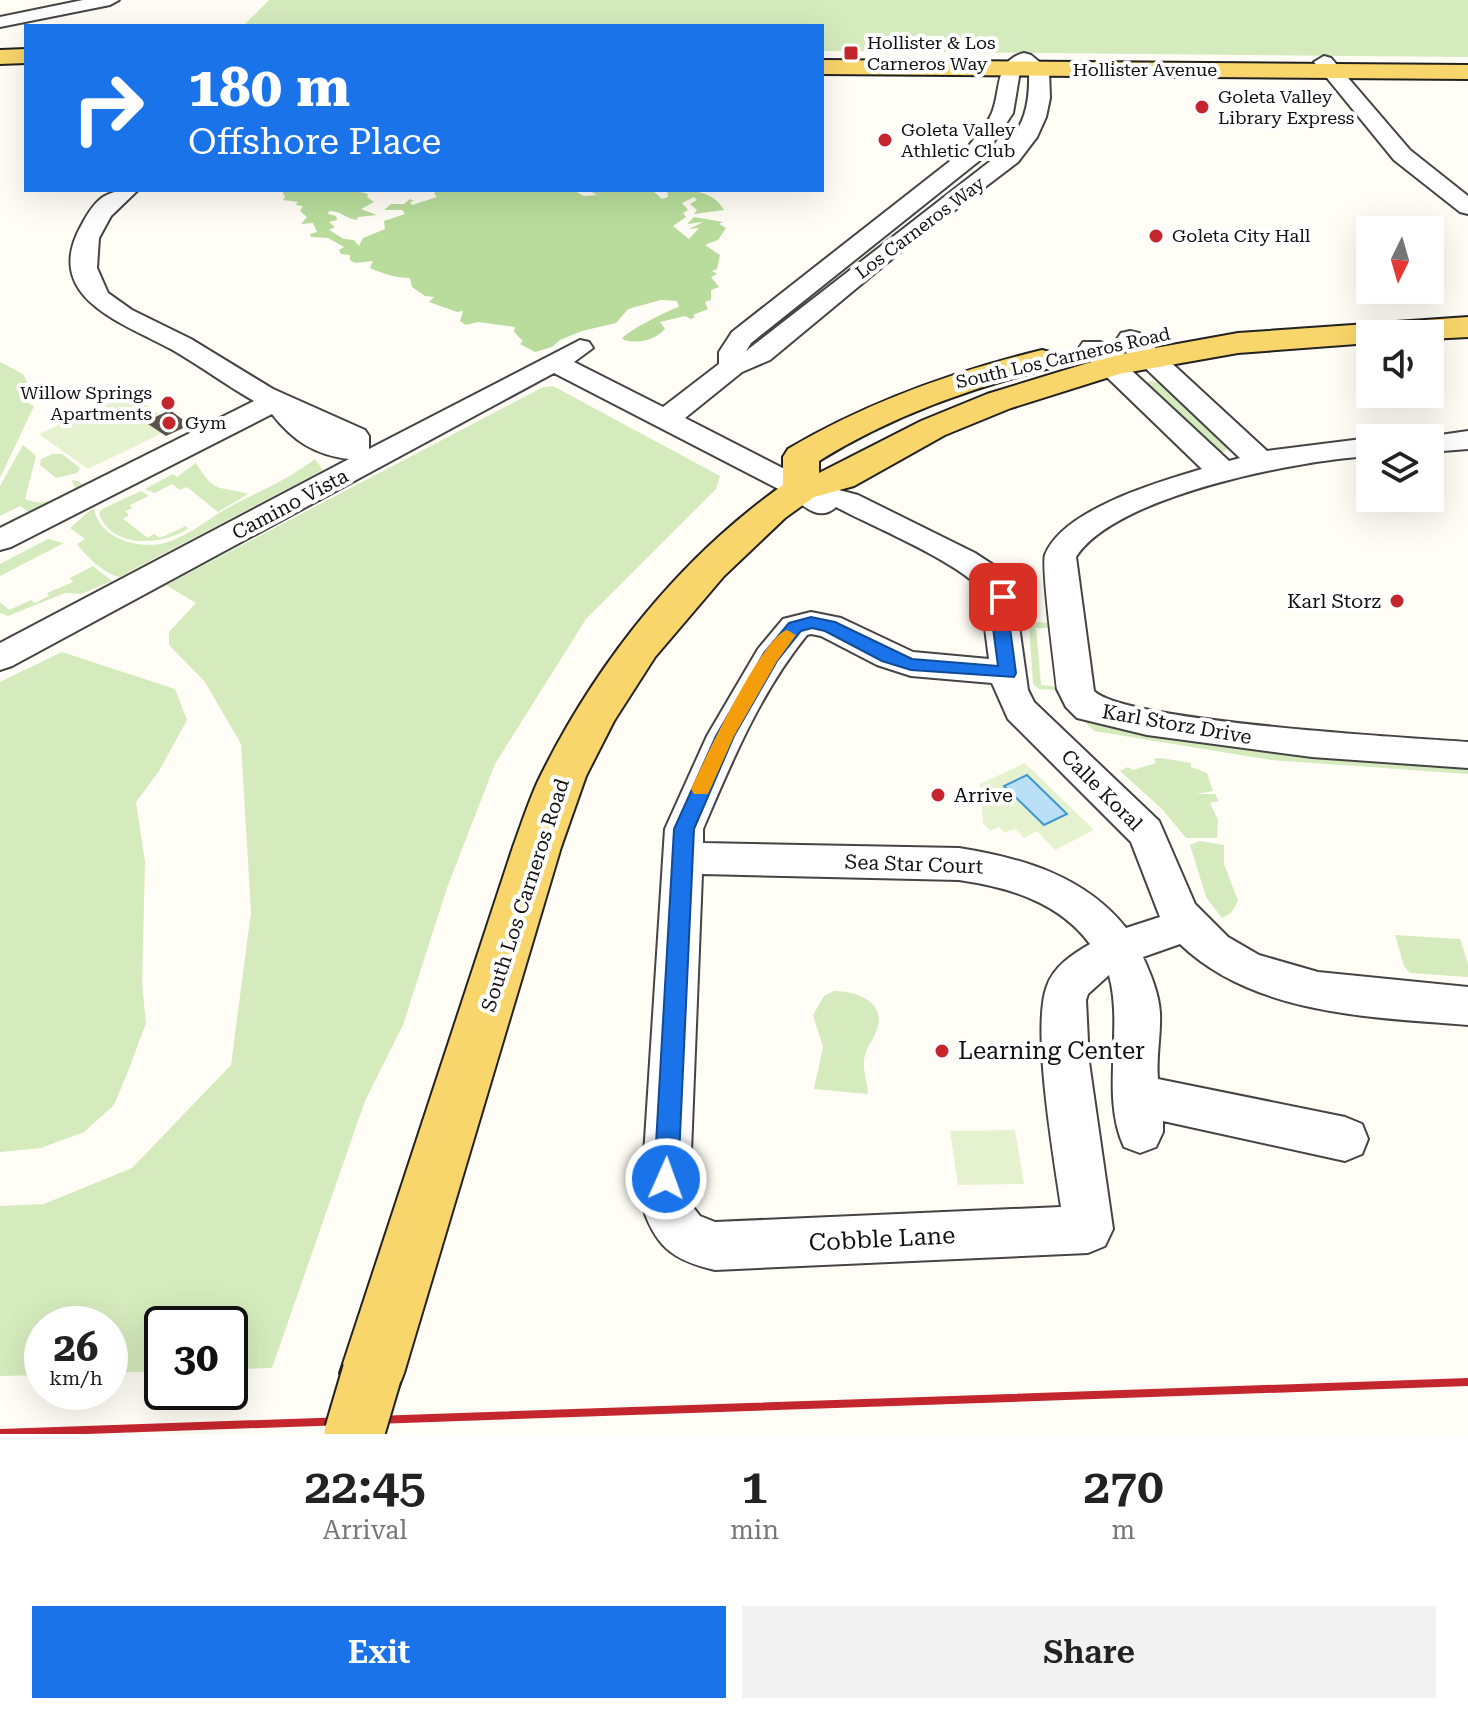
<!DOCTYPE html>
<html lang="en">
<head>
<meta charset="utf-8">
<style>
  :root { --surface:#fff; --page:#f2f2f2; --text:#222; --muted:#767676; --accent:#1a73e8 }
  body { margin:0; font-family:"Roboto Serif",serif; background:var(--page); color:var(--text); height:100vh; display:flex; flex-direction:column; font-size:30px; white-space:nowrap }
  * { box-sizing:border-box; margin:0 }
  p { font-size:26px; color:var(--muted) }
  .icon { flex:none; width:44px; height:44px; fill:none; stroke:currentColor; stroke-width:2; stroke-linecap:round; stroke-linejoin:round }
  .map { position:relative; height:1434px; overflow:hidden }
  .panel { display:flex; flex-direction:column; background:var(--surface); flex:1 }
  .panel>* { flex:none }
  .guide { position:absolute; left:24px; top:24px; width:800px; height:168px; border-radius:0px; box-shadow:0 8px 32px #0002; background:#1a73e8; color:#fff; overflow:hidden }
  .needle { width:52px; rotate:185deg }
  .fabs { position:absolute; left:1356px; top:216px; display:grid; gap:16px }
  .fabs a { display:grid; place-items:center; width:88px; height:88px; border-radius:0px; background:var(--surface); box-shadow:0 8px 32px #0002; font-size:40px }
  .speed { position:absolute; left:24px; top:1306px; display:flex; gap:16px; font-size:40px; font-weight:700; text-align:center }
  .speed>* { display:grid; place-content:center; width:104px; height:104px; border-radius:50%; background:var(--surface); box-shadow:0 8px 32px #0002; line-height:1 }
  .speed small { font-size:20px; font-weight:400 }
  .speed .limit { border:4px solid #111; border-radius:12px; background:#fff; color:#111 }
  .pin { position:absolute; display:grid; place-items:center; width:68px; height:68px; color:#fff; margin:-34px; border-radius:16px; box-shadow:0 4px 12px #0006 }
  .me { position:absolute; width:88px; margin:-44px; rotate:2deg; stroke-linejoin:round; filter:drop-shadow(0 0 6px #0008) }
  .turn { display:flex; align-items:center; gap:28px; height:168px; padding:0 32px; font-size:36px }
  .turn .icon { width:104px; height:104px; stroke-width:2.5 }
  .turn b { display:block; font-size:56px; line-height:68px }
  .eta { display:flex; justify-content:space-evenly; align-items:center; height:136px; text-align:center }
  .eta b { font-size:48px; font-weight:600; line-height:56px }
  .button { display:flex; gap:16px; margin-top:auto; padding:16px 32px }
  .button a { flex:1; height:92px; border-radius:0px; background:var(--accent); color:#fff; font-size:32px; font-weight:600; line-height:92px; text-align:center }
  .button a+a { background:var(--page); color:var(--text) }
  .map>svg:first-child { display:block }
  .green { fill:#d5ebbd }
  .forest { fill:#b9dc9c }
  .pitch { fill:#e6f2cf }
  .water { fill:#b9e0f7; stroke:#3f96cf; stroke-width:2 }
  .building { fill:#5a524d }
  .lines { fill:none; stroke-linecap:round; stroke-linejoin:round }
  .minor-casing { stroke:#444; stroke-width:4 }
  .major-casing { stroke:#222; stroke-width:4 }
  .minor { fill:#fff; fill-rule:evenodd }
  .major { fill:#f9d66b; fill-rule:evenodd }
  .rail { stroke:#c4262e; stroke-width:8 }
  .major-bridge-casing { stroke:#222; stroke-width:63; stroke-linecap:butt }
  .major-bridge { stroke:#f9d66b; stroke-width:59 }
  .route { fill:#1a73e8; stroke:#114b97; stroke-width:2 }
  .slow { fill:#f59e0b }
  .poi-dot { fill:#c4262e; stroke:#fff; stroke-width:3 }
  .labels { text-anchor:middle; stroke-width:8; stroke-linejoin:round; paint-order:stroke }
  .far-poi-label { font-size:18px; fill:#111; stroke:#fff; text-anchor:start }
  .far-street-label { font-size:18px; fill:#111; stroke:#fff }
  .street-label { font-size:20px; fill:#111; stroke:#fff }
  .poi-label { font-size:20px; fill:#111; stroke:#fff; text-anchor:end }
  .near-poi-label { font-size:24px; fill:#111; stroke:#fff; text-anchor:start }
  .near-street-label { font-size:24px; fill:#111; stroke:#fff }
</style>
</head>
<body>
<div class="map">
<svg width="1468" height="1434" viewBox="0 0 1468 1434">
  <rect width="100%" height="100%" fill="#fffdf5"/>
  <g class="green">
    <path d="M 269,0 L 1468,0 L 1468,57 L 822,51 L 822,26 L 243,26 Z"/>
    <path d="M 0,362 L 23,374 L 35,398 L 29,404 L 34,406 L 0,478 Z"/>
    <path d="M 1150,381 L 1158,382 L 1228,447 L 1224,452 L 1213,450 L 1144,384 Z"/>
    <path d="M 553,386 L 720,476 L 716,489 L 586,619 L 495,764 L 447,888 L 403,1025 L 365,1101 L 272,1368 L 230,1369 L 230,1324 L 162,1324 L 162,1371 L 110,1373 L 110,1324 L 42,1324 L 42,1375 L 0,1376 L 0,1206 L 44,1204 L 132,1168 L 231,1065 L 251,912 L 241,744 L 205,682 L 169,645 L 169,632 L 196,603 L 166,585 L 543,387 Z"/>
    <path d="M 23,445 L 36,456 L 25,499 C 43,507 56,499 73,492 L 75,487 L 71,480 L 78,481 L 87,487 L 32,514 L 20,506 L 0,516 L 0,486 Z"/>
    <path d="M 52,454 L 62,454 L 80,468 L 77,473 L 56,478 L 40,465 L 41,459 Z"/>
    <path d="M 315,459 L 323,470 L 119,577 C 103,573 87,557 77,544 L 85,539 L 70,528 L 94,507 C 97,537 136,550 165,543 C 186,537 206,521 224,510 C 255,493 288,480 315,459 Z"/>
    <path d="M 196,463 C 215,494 216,485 248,494 L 218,512 L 187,487 L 180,490 L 172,484 L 155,493 L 145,489 L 173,474 L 177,477 Z"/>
    <path d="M 141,491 L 149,496 L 130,505 L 132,508 L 125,511 L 129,515 L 123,519 L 148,538 L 154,534 L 160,538 L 186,526 L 188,529 C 162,545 111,550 99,513 L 102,509 Z"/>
    <path d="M 48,539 L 64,543 L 0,576 L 0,564 Z"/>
    <path d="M 93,566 L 112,581 L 81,594 L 65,593 L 8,616 L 0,613 L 0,602 L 9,610 L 31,600 L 35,603 L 49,596 L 47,593 L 73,582 L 70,578 Z"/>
    <path d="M 1026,582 L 1031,583 L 1035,622 L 1050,623 L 1050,628 L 1036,628 L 1041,685 L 1059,687 L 1197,741 L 1307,756 L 1468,766 L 1468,774 L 1271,760 L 1094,731 L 1054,690 L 1039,689 L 1033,684 Z"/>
    <path d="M 62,652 L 175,689 L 187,720 L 159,771 L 136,802 L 145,862 L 142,984 L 146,1023 L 129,1069 L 114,1105 L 84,1132 L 41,1148 L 0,1152 L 0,682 Z"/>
    <path d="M 1161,758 L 1191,763 L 1191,767 L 1207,773 L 1213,791 L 1196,794 L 1215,794 L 1219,801 L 1210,803 L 1218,820 L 1217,838 L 1186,838 L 1163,810 L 1120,771 L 1128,767 L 1133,770 L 1156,763 L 1154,759 Z"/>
    <path d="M 1200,841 L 1224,845 L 1224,864 L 1238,901 L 1231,913 L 1222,918 L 1206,897 L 1190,845 Z"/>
    <path d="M 1395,935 L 1460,939 L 1468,964 L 1468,977 L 1410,973 L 1404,966 Z"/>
    <path d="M 834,991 C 858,991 888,1003 876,1032 C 872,1042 864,1050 864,1062 C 863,1072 868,1083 868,1094 L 814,1089 L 823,1047 L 813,1015 L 824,996 Z"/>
  </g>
  <path class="forest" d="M 353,190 L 368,194 L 367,197 L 374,202 L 361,209 L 377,215 L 358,217 L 357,220 C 347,219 341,211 329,211 L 328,214 L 336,216 L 337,220 L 329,222 L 335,227 L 329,230 L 344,239 L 354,240 L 359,246 L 363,238 L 385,229 L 384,221 L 405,214 L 402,210 L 384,210 L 391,204 L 404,204 L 410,199 L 414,201 L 410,202 L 412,205 L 437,197 L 434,194 L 437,190 L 573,190 L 584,196 L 597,195 L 588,190 L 652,190 L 662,199 L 668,197 L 667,190 C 691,190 713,190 724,210 L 694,214 L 697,210 L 690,204 L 697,200 L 694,197 L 682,203 L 688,210 L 683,213 L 686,217 L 673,226 L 689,239 L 699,228 L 689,229 L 703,222 L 687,224 L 694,217 L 723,222 L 719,224 L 726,228 L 718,240 L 705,245 L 720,255 L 717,269 L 712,271 L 717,274 L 711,277 L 719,287 L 711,290 L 711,300 L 705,302 L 708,309 L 693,315 L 695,317 L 691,319 L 685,316 L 660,322 L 665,329 C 655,340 636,345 622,339 C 626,331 675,307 679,307 L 677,301 L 661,300 L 628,309 L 616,323 L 582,331 L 560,340 L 552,347 L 535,352 L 520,344 L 523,341 L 514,332 L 515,327 L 478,322 L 466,325 L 460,321 L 463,311 L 457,312 L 429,302 L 434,297 L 425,296 L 412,287 L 410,278 C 397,278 383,274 370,268 L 373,261 L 355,263 L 350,260 L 350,255 L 341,254 L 339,250 L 344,247 L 328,238 L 311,237 L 310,234 L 317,232 L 313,223 L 301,224 L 307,217 L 300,211 L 303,206 L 296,205 L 298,202 L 283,200 L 285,197 L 282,191 Z"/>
  <g class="pitch">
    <path d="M 131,394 L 177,426 L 88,469 L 39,434 L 67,421 L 64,418 L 102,401 L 107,404 Z"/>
    <path d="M 1025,763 L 1094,830 L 1055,850 L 1037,831 L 1024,838 L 1015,829 L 1005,833 L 999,827 L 990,831 L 983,823 L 980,784 Z"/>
    <path d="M 1015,1130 L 1024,1184 L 958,1185 L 950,1131 Z"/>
  </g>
  <path class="water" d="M 1027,775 L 1067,814 L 1044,825 L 1004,786 Z"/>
  <path class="building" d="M 170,410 L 190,425 L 166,436 L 148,424 L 152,422 L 149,420 Z"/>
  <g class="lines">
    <defs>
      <g id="minor">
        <path d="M 83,0 L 119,0 L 110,5 L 0,27 L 0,17 Z"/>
        <path d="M 1024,53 L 1031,55 L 1049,70 L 1050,98 L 1046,117 L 1037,137 L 1018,162 L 905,248 L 770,360 L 742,372 L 685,418 L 812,483 L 858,495 L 975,553 L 1004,572 L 1019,597 L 1016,605 L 1028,690 L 1034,702 L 1159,821 L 1195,904 L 1228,937 L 1259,955 L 1318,972 L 1468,987 L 1468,1025 C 1371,1017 1254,1015 1180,944 L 1143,957 C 1151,975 1159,994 1160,1013 C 1161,1036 1156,1056 1158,1079 L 1345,1117 L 1362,1124 L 1368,1139 L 1362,1154 L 1345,1161 L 1163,1121 L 1163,1132 L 1156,1147 L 1140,1153 L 1124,1147 C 1100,1095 1124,1029 1109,975 L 1088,994 L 1086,1000 L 1089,1062 L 1113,1229 L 1105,1246 L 1088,1253 L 715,1270 C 671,1260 654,1245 641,1202 L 665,829 L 707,736 L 758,649 L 783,619 L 811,612 L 841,618 L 913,652 L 989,659 L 982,605 L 987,597 C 970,566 871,526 836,507 C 820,522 804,507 790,495 L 554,373 L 12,666 L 0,670 L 0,643 L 349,459 C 315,455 293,441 272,414 L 11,547 L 0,550 L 0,528 L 254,401 C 226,385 199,365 171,349 C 124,323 41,298 81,226 C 97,196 106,190 138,190 L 111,216 L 99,238 L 97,268 L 108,293 L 132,310 L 191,339 L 273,389 L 365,430 L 369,436 L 369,449 L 580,340 L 589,342 L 593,348 L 574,362 L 663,407 L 719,364 L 719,352 L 732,332 L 968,147 C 976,136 989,123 993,110 C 1001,88 995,60 1024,53 ZM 1024,68 L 1029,72 C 1030,106 1024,126 1002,152 L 746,351 L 751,343 L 984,157 L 1013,113 L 1020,71 ZM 811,634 L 821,636 L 877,665 L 911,676 L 992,683 L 1008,719 L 1131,842 L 1160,917 L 1126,928 C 1085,876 1022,858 959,848 L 703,843 L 703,829 C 732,761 760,693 807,635 ZM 702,874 L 959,880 C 1008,887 1059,902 1090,944 C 1073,954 1054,966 1047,986 C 1031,1027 1054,1158 1061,1207 L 715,1222 L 700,1216 L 689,1202 Z"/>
        <path d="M 1324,56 L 1331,58 L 1410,150 L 1468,196 L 1468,214 L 1460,212 L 1394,160 L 1314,62 Z"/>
        <path d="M 1130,331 L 1139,333 L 1267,451 L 1370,438 L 1370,456 C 1300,460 1115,495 1076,557 L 1094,691 C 1125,722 1409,738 1468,742 L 1468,768 L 1312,757 L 1147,735 L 1077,718 L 1066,707 L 1057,689 C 1055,669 1041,567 1045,555 C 1063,509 1159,482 1202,469 L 1083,354 L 1079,348 L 1083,342 L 1101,342 L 1229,461 L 1240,458 L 1121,345 L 1117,339 L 1121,333 Z"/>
        <path d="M 1468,431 L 1468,449 L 1430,452 L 1430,438 L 1419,438 Z"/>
      </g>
      <g id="major">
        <path d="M 26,49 L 26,63 L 0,64 L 0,50 Z"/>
        <path d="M 822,60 L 1468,65 L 1468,79 L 822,74 Z"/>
        <path d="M 1468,317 L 1468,337 L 1430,339 L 1430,334 L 1370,334 L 1370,343 L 1238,353 L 1119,374 L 1011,408 L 945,435 L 854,486 L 814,497 L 785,518 L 724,576 L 655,657 L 614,721 L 586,776 L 561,847 L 404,1373 L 395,1396 L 372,1405 L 349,1396 L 340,1373 L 513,847 C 522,823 530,796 542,773 C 598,661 680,558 783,485 L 783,457 L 788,449 C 868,402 952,372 1042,350 L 1054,353 L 1058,360 L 1054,367 C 970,388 892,416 819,461 L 819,473 L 921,421 L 987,394 L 1111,356 L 1238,333 Z"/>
      </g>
    </defs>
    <use href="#minor" class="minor-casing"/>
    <use href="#major" class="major-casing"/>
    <use href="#minor" class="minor"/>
    <use href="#major" class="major"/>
    <path class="rail" d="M 0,1433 L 1468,1382"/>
    <defs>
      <path id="major-bridge" d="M 354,1434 L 372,1373"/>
    </defs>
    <use href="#major-bridge" class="major-bridge-casing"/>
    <use href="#major-bridge" class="major-bridge"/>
  </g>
  <path class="route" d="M 1003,592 L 1011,597 L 1007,605 L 1016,673 L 1014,677 L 911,670 L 882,661 L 825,631 L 812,628 L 801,631 L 777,661 L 734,736 L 694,829 L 678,1179 L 674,1187 L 666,1190 L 657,1187 L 654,1179 L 674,829 L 716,736 L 764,653 L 789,623 L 811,617 L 835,622 L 912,659 L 998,666 L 990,605 L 997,593 Z"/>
  <path class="slow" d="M 787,630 L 796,635 L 777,661 L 734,736 L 708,794 L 694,794 L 691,789 C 704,761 762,637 787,630 Z"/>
  <g class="poi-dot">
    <rect x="843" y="45" width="16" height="16" rx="4"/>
    <circle cx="1202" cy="107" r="8"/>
    <circle cx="885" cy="140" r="8"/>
    <circle cx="1156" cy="236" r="8"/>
    <circle cx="168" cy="403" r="8"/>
    <circle cx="169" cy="423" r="8"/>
    <circle cx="1397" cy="601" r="8"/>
    <circle cx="938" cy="795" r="8"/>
    <circle cx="942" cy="1051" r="8"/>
  </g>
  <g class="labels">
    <g class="far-poi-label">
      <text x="867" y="49">Hollister &amp; Los<tspan x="867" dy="21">Carneros Way</tspan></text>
      <text x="1218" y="103">Goleta Valley<tspan x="1218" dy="21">Library Express</tspan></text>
      <text x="901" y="136">Goleta Valley<tspan x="901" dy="21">Athletic Club</tspan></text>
      <text x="1172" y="242">Goleta City Hall</text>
      <text x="152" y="399" text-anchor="end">Willow Springs<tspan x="152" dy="21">Apartments</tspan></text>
      <text x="185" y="429">Gym</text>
    </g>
    <g class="far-street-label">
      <text x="1145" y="76">Hollister Avenue</text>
      <text transform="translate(920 228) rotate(-37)" y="6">Los Carneros Way</text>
      <text transform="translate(1063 358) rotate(-13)" y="6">South Los Carneros Road</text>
    </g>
    <g class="street-label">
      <text transform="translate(290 504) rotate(-28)" y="7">Camino Vista</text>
      <text transform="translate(1177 724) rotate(10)" y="7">Karl Storz Drive</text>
      <text transform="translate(1102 790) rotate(45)" y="7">Calle Koral</text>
      <text transform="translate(914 864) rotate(2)" y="7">Sea Star Court</text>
      <text transform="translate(525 895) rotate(-72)" y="7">South Los Carneros Road</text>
    </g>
    <g class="poi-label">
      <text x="1381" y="608">Karl Storz</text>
      <text x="954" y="802" text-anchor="start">Arrive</text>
    </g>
    <g class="near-poi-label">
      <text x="958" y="1059">Learning Center</text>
    </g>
    <g class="near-street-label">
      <text transform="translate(882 1239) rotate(-3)" y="8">Cobble Lane</text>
    </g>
  </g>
</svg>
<div class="fabs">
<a><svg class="needle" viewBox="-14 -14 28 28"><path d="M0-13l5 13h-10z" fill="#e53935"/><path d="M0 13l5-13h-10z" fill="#767676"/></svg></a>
<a><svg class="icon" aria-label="sound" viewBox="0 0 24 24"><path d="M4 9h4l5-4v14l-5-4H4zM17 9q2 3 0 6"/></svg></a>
<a><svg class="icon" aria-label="layers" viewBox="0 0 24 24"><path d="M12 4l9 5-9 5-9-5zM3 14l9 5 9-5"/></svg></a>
</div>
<div class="speed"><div>26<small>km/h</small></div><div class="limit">30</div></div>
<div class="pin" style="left:1003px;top:597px;background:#d93025"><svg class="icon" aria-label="arrive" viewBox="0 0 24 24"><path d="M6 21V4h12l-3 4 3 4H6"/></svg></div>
<svg class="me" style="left:666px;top:1179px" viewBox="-20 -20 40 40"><circle r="17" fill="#1a73e8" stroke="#fff" stroke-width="3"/><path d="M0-11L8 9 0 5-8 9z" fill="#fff"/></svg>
<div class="guide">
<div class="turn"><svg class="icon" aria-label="right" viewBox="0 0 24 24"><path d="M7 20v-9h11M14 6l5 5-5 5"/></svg><div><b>180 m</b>Offshore Place</div></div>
</div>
</div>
<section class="panel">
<div class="eta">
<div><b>22:45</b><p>Arrival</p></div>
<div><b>1</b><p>min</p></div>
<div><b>270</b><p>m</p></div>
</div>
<div class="button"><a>Exit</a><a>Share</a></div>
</section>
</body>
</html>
